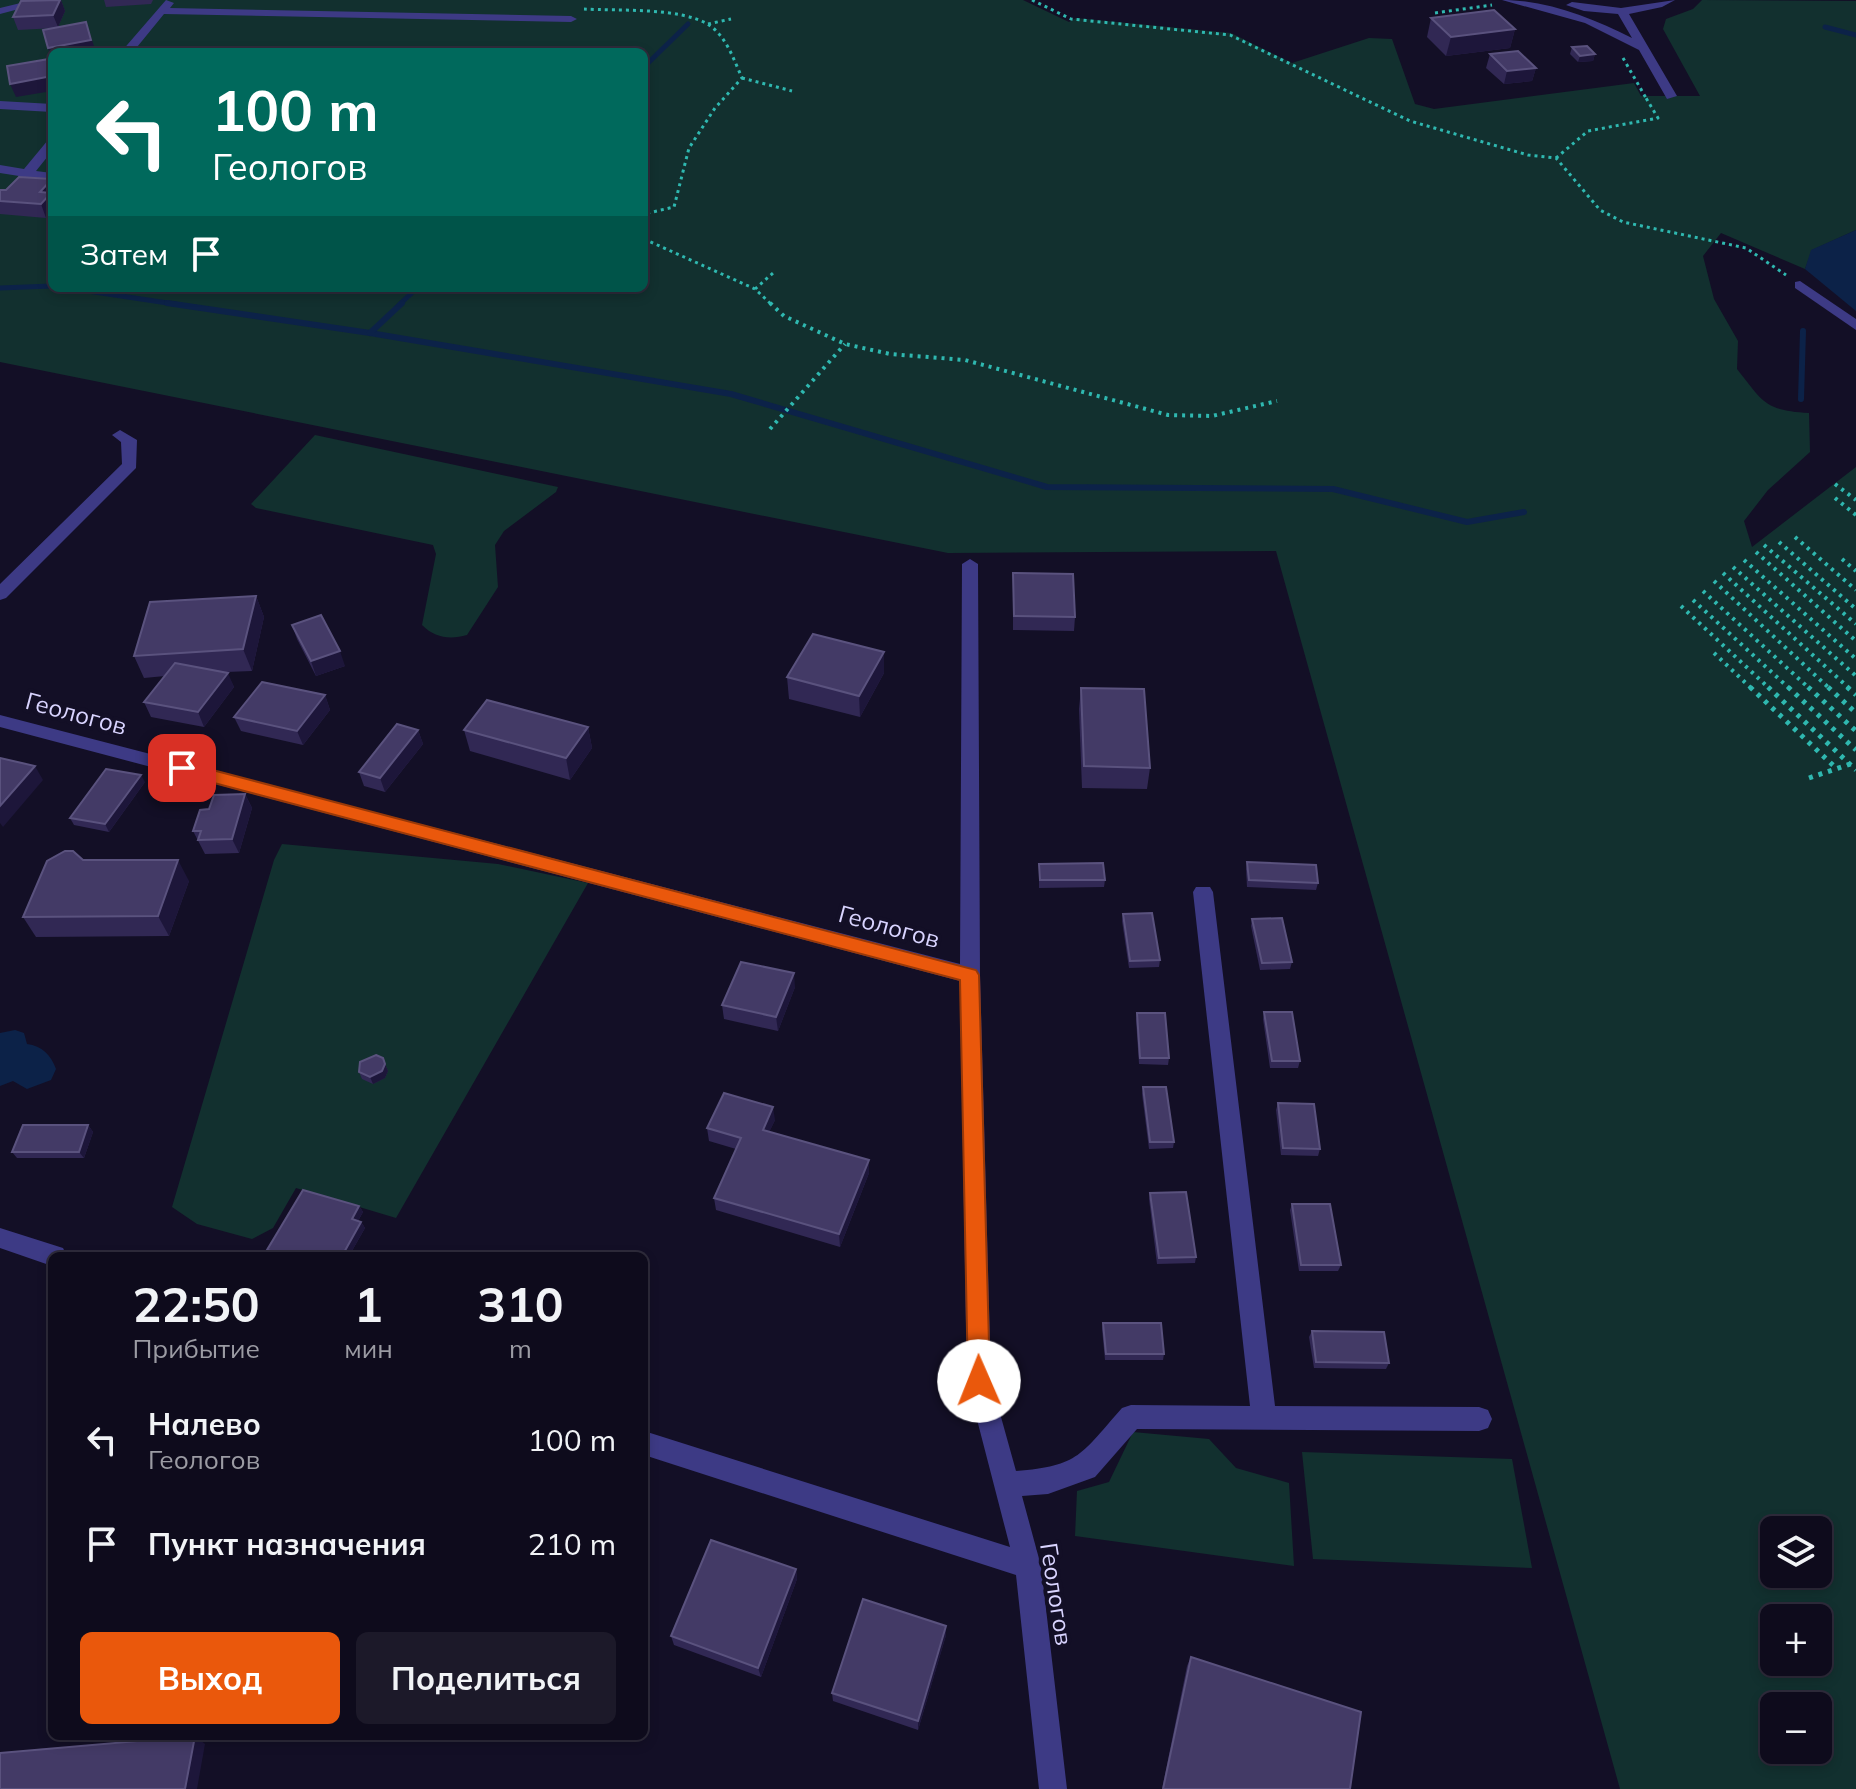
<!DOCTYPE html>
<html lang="ru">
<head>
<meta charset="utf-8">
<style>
  :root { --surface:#0e0b1c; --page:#1c1929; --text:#f1f3f6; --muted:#9b9ba3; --line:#2e2b3b; --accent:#ea580c }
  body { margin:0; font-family:Mulish,sans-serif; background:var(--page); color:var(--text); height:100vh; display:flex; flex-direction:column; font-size:30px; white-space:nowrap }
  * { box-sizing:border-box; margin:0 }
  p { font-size:26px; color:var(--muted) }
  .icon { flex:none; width:44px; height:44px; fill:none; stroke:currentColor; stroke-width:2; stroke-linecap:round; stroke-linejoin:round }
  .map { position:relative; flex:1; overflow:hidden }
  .details { position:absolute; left:48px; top:1252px; width:600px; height:488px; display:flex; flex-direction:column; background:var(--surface); border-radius:12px; box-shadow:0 4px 12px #0003,0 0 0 2px var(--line) }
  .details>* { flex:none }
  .top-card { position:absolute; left:48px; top:48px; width:600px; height:244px; border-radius:12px; box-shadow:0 4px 12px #0003,0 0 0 2px var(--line); background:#00695c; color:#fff; overflow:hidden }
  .buttons { position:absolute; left:1760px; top:1516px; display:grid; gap:16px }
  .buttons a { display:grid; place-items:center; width:72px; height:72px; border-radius:12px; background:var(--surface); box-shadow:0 4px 12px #0003,0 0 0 2px var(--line); font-size:40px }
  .pin { position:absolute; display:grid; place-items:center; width:68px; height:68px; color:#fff; margin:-34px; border-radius:16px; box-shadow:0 4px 12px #0006 }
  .me { position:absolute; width:88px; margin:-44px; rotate:359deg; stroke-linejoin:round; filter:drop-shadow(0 0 6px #0008) }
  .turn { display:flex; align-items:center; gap:28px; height:168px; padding:0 32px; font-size:36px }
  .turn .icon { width:104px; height:104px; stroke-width:2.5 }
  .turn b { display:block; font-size:56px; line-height:68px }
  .then { display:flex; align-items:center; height:76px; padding:0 32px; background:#0003; gap:16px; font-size:30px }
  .eta { display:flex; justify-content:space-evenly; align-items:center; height:136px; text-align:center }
  .eta b { font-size:48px; font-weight:700; line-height:56px }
  .primary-button { display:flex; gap:16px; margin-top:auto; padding:16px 32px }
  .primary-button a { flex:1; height:92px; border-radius:12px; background:var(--accent); color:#fff; font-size:32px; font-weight:700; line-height:92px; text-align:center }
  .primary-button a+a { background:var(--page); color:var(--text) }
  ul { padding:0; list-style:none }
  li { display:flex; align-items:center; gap:24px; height:104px; padding:0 32px }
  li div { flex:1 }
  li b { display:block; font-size:30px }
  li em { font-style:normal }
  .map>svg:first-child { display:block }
  .green { fill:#12302f; fill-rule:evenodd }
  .water { fill:#0c2248 }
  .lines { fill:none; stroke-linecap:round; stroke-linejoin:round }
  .stream-far1 { stroke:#0c2248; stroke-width:5 }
  .stream { stroke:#0c2248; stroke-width:6 }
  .path-far2 { stroke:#2fb8b0; stroke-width:3; stroke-dasharray:3 4; stroke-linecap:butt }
  .path-far1 { stroke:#2fb8b0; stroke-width:4; stroke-dasharray:3 5; stroke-linecap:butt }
  .path { stroke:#2fb8b0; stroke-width:5; stroke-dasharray:4 6; stroke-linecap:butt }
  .minor { fill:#3d3a85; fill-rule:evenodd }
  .wall { fill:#312854 }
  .shaded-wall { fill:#1d163a }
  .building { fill:#433a66; stroke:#5a527e; stroke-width:2 }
  .route { fill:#ea580c; stroke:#983908; stroke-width:2 }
  .labels { text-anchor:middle; stroke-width:8; stroke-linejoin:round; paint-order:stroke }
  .street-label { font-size:24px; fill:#d9d4ff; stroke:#130f26 }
</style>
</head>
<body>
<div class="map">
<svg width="1856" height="1789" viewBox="0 0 1856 1789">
  <rect width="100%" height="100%" fill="#130f26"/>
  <g class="green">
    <path d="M 0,0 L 1023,0 L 1069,22 L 1076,18 L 1231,33 L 1292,63 L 1369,38 L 1392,39 L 1415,104 L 1434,109 L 1634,83 L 1641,96 L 1700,96 L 1663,29 L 1666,19 L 1693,9 L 1702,0 L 1856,1 L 1856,230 L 1812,250 L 1805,269 L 1721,233 L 1703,256 L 1714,299 L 1738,341 L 1737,369 C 1764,403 1764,410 1809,413 L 1810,452 L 1768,490 L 1744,521 L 1752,547 L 1856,467 L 1856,1789 L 1620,1789 L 1276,551 L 948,553 L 0,362 ZM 52,52 L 644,52 L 644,288 L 52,288 ZM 1774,1530 L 1818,1530 L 1818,1574 L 1774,1574 ZM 1774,1618 L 1818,1618 L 1818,1662 L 1774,1662 ZM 1774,1706 L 1818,1706 L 1818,1750 L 1774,1750 Z"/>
    <path d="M 315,435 L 558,487 L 556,492 L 504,531 L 495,545 L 498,587 L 467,635 C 450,640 435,638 422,625 L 436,554 L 433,545 L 256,508 L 251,504 Z"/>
    <path d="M 282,844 L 498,864 L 588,883 L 396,1218 L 296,1188 L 273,1228 L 252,1239 L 197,1224 L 172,1207 L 274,860 Z"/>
    <path d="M 1133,1432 L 1209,1439 L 1236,1468 L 1289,1483 L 1294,1566 L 1075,1536 L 1077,1491 L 1109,1482 Z"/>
    <path d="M 1302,1452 L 1512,1459 L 1532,1568 L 1313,1559 Z"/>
  </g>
  <g class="water">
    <path d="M 1856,230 L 1856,311 L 1805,269 L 1811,250 Z"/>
    <path d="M 15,1030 L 24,1033 L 27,1044 C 42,1046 51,1055 56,1069 L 51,1080 L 27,1089 L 13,1081 L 0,1086 L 0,1033 Z"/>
  </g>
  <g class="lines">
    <g class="stream-far1">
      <path d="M 1825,27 L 1856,35"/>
      <path d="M 644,67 L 688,24"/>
      <path d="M 0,288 L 52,286"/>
      <path d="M 68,288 L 181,305"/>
      <path d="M 399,305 L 417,288"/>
    </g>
    <g class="stream">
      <path d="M 167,303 L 370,333 L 731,394 L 1047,487 L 1333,489 L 1467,522 L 1524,512"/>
      <path d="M 370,333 L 402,303"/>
      <path d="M 1801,399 L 1803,331"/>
    </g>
    <g class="path-far2">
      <path d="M 1032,0 L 1071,19 L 1230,35 L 1410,121 L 1528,155 L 1556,158 L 1600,210 L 1623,222 L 1746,248 L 1786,275"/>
      <path d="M 584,9 C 617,11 681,7 709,25 C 726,36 734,60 742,78 L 715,108 L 689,148 L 674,207 L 644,214"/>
      <path d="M 1435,13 L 1492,5"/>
      <path d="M 708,24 L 731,19"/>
      <path d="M 1623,58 L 1646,98"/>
      <path d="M 742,78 L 792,91"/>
      <path d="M 1556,158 L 1588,131 L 1658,118 L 1646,98 L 1649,98"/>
      <path d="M 644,239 L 755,289 L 772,305"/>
      <path d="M 755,289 L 773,273"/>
    </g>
    <g class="path-far1">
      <path d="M 770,303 L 784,316 L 845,344 L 890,354 L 965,360 L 1168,415 L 1212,416 L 1277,401"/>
      <path d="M 770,429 L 845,344"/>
      <path d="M 1835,484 L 1856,500"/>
      <path d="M 1835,498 L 1856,515"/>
      <path d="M 1795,537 L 1856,590"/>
      <path d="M 1779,542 L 1856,609"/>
      <path d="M 1764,545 L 1856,624"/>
      <path d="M 1756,552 L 1856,641"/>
      <path d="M 1842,559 L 1856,571"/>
      <path d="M 1744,560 L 1856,659"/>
      <path d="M 1733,567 L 1856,676"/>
      <path d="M 1723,573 L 1850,689"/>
      <path d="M 1714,581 L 1830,689"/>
      <path d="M 1703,591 L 1810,689"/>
      <path d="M 1693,600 L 1790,689"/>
      <path d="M 1681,606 L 1770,689"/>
      <path d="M 1714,653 L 1752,689"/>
    </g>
    <g class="path">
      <path d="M 1750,687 L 1837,769"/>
      <path d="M 1768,687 L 1856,770"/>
      <path d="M 1788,687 L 1856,750"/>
      <path d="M 1808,687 L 1856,731"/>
      <path d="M 1828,687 L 1856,713"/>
      <path d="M 1847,687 L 1856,695"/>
      <path d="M 1809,778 L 1856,762"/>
    </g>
    <g class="minor">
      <path d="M 33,0 L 53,0 L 0,14 L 0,8 Z"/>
      <path d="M 166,0 L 174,3 L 170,8 L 571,16 L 577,19 L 571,22 L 164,14 L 133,52 L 121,52 Z"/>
      <path d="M 1502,0 C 1547,0 1592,18 1632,38 L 1618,14 L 1584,11 L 1566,5 L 1572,2 L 1621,8 L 1675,0 L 1662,7 L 1629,14 L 1677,96 L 1667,99 L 1639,50 L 1585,23 Z"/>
      <path d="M 0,101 L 52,104 L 52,112 L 0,109 Z"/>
      <path d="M 52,139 L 52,151 L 36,171 L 52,173 L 52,181 L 31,178 L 16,197 L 6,197 L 4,194 L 19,176 L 0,173 L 0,165 L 24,169 L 48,140 Z"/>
      <path d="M 1800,281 L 1856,319 L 1856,330 L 1795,288 L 1795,282 Z"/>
      <path d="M 120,430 L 137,440 L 136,468 L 6,598 L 0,600 L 0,584 L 122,464 L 121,442 L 112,435 Z"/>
      <path d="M 970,559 L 978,564 L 980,975 L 991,1381 L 1016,1471 C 1080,1466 1081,1454 1122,1408 L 1131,1405 L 1250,1406 L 1193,892 L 1196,887 L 1210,887 L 1213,892 L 1275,1406 L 1479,1407 L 1488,1410 L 1492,1419 L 1488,1428 L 1479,1431 L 1137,1429 L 1095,1477 L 1048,1494 L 1022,1496 L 1041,1566 L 1067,1789 L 1039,1789 L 1016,1575 L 644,1455 L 644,1431 L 1010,1547 L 967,1381 L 960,981 L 0,727 L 0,715 L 960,964 L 962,564 Z"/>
      <path d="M 0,1228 L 63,1248 L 67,1256 L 52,1256 L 52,1266 L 0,1248 Z"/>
    </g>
  </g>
  <g class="wall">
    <path d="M 33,0 L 61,0 L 65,11 L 58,27 L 91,35 L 56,28 L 18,30 L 13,17 Z"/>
    <path d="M 104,0 L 153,0 L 151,4 L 106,7 Z"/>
    <path d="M 1431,18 L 1515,29 L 1510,48 L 1446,56 L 1427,37 Z"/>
    <path d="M 1572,47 L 1595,54 L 1593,61 L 1578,62 L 1570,54 Z"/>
    <path d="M 1490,54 L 1536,68 L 1532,81 L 1504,84 L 1486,68 Z"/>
    <path d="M 52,179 L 46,218 L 0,214 L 0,190 L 6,190 Z"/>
    <path d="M 1013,573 L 1075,617 L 1074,631 L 1013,630 Z"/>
    <path d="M 256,596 L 264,617 L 252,671 L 226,672 L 234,687 L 204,727 L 151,717 L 144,702 L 165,676 L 144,678 L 134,656 Z"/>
    <path d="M 292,625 L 345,666 L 316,676 L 297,639 Z"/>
    <path d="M 884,652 L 884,673 L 860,717 L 789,699 L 787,677 Z"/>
    <path d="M 1081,688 L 1150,768 L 1147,789 L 1082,788 L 1079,709 Z"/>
    <path d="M 325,695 L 330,710 L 303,745 L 241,731 L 234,717 Z"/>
    <path d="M 588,727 L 592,748 L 570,780 L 470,751 L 464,730 Z"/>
    <path d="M 418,730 L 423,744 L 385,792 L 364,786 L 359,772 Z"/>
    <path d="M 145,782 L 109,832 L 74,825 L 70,818 Z"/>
    <path d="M 245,794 L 252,808 L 239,853 L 205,854 L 193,831 L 209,809 Z"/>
    <path d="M 83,860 L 189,881 L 169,936 L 36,937 L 23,917 Z"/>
    <path d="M 1247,862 L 1318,883 L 1316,890 L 1247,887 L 1246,869 Z"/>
    <path d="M 1039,864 L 1105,880 L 1104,887 L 1039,888 Z"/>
    <path d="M 1123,914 L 1160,960 L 1159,967 L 1129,968 L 1122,921 Z"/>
    <path d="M 1252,919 L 1292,962 L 1290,969 L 1260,970 L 1251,926 Z"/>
    <path d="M 795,987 L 778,1031 L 724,1019 L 722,1005 Z"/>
    <path d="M 1264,1012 L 1300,1061 L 1298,1068 L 1270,1068 L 1263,1019 Z"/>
    <path d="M 1137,1013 L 1169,1058 L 1168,1065 L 1139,1064 L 1136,1020 Z"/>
    <path d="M 385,1064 L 388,1071 L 385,1078 L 373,1084 L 362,1079 L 359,1072 Z"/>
    <path d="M 1143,1087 L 1174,1142 L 1173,1148 L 1149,1149 L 1142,1094 Z"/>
    <path d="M 1278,1103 L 1320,1149 L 1318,1156 L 1281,1155 L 1276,1110 Z"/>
    <path d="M 775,1120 L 769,1132 L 869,1173 L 840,1247 L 716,1210 L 714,1198 L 736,1149 L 709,1141 L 707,1128 Z"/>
    <path d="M 88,1125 L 93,1132 L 84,1158 L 17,1158 L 12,1152 Z"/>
    <path d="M 1150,1193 L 1196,1257 L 1195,1263 L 1157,1264 L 1149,1199 Z"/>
    <path d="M 1292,1204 L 1341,1265 L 1338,1271 L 1299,1271 L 1290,1210 Z"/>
    <path d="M 359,1206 L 363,1212 L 358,1221 L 361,1222 L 365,1228 L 349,1256 L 270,1256 L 267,1250 Z"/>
    <path d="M 1103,1323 L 1164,1354 L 1163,1360 L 1105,1360 L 1102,1329 Z"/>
    <path d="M 1312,1331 L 1389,1363 L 1386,1369 L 1314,1368 L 1309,1337 Z"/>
    <path d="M 796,1569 L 797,1579 L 761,1677 L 674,1645 L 671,1636 Z"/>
    <path d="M 946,1635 L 918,1730 L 833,1701 L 832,1693 Z"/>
    <path d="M 1191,1657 L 1350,1789 L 1162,1789 L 1187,1666 Z"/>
  </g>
  <g class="shaded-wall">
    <path d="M 60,0 L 61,0 L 65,11 L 58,27 L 53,15 Z"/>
    <path d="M 86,22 L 96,52 L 52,52 L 52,58 L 48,48 Z"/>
    <path d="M 1515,29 L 1510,48 L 1446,56 L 1451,37 Z"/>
    <path d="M 1595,54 L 1593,61 L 1578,62 L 1580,56 Z"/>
    <path d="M 1536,68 L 1532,81 L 1504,84 L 1507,71 Z"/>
    <path d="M 52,76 L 52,91 L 16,97 L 10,84 Z"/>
    <path d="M 52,179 L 52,211 L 46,218 L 41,204 L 40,192 Z"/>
    <path d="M 256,596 L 264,617 L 252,671 L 243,649 Z"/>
    <path d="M 340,651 L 345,666 L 316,676 L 311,661 Z"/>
    <path d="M 884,652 L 884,673 L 860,717 L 859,696 Z"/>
    <path d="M 228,673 L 234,687 L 204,727 L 198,712 Z"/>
    <path d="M 325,695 L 330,710 L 303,745 L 297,731 Z"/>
    <path d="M 588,727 L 592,748 L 570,780 L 566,758 Z"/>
    <path d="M 418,730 L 423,744 L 385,792 L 380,778 Z"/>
    <path d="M 35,766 L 43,780 L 3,827 L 0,823 L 0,806 Z"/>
    <path d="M 141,775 L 145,782 L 109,832 L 105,824 Z"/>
    <path d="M 245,794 L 252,808 L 239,853 L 232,839 Z"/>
    <path d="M 178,860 L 189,881 L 169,936 L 158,916 Z"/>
    <path d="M 794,973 L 795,987 L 778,1031 L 776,1017 Z"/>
    <path d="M 385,1064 L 388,1071 L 385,1078 L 373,1084 L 370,1077 Z"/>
    <path d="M 773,1107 L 775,1120 L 764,1143 L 763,1130 Z"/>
    <path d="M 88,1125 L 93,1132 L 84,1158 L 79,1152 Z"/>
    <path d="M 869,1160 L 869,1173 L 840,1247 L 839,1234 Z"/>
    <path d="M 359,1206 L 363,1212 L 355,1226 L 352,1219 Z"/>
    <path d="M 361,1222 L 365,1228 L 349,1256 L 342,1256 Z"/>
    <path d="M 796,1569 L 797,1579 L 761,1677 L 758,1668 Z"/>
    <path d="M 946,1626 L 946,1635 L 918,1730 L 918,1721 Z"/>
    <path d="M 195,1736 L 205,1744 L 197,1789 L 185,1789 Z"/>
  </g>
  <g class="building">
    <path d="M 60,0 L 53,15 L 13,17 L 21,1 Z"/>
    <path d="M 1494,10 L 1515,29 L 1451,37 L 1431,18 Z"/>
    <path d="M 86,22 L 91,40 L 48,48 L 43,30 Z"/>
    <path d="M 1587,46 L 1595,54 L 1580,56 L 1572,47 Z"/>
    <path d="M 1518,51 L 1536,68 L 1507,71 L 1490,54 Z"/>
    <path d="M 49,59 L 52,76 L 10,84 L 7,66 Z"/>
    <path d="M 19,177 L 52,179 L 40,192 L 51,193 L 41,204 L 0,201 L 0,190 L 6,190 Z"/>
    <path d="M 1013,573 L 1073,574 L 1075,617 L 1014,616 Z"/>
    <path d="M 256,596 L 243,649 L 134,656 L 150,602 Z"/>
    <path d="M 321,615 L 340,651 L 311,661 L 292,625 Z"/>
    <path d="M 813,634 L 884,652 L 859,696 L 787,677 Z"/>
    <path d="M 175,663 L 228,673 L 198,712 L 144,702 Z"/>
    <path d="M 262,682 L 325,695 L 297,731 L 234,717 Z"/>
    <path d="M 1081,688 L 1144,689 L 1150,768 L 1084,766 Z"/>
    <path d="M 487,700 L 588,727 L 566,758 L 464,730 Z"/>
    <path d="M 397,724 L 418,730 L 380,778 L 359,772 Z"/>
    <path d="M 0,758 L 35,766 L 0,806 Z"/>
    <path d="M 106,769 L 141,775 L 105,824 L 70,818 Z"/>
    <path d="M 245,794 L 232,839 L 198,840 L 201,831 L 193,831 L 200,810 L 209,809 L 214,795 Z"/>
    <path d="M 65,851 L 73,851 L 83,860 L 178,860 L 158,916 L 23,917 L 47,861 Z"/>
    <path d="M 1247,862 L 1316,865 L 1318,883 L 1249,880 Z"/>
    <path d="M 1103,863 L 1105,880 L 1040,880 L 1039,864 Z"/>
    <path d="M 1152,913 L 1160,960 L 1130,961 L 1123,914 Z"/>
    <path d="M 1282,918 L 1292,962 L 1262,963 L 1252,919 Z"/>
    <path d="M 741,962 L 794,973 L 776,1017 L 722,1005 Z"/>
    <path d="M 1264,1012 L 1292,1012 L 1300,1061 L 1272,1061 Z"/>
    <path d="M 1137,1013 L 1165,1013 L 1169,1058 L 1140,1058 Z"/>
    <path d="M 376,1055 L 383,1058 L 385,1064 L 382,1071 L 370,1077 L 359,1072 L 360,1062 Z"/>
    <path d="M 1143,1087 L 1166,1087 L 1174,1142 L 1150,1142 Z"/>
    <path d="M 724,1093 L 773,1107 L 763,1130 L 869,1160 L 839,1234 L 714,1198 L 741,1138 L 707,1128 Z"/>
    <path d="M 1278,1103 L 1314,1104 L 1320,1149 L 1283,1148 Z"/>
    <path d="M 23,1125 L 88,1125 L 79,1152 L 12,1152 Z"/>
    <path d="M 303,1190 L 359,1206 L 352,1219 L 361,1222 L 342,1256 L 288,1256 L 267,1250 Z"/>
    <path d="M 1186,1192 L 1196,1257 L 1159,1258 L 1150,1193 Z"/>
    <path d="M 1292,1204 L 1330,1204 L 1341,1265 L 1301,1265 Z"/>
    <path d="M 1103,1323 L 1161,1323 L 1164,1354 L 1106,1354 Z"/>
    <path d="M 1312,1331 L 1384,1332 L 1389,1363 L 1316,1362 Z"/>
    <path d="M 711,1540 L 796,1569 L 758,1668 L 671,1636 Z"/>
    <path d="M 863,1599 L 946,1626 L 918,1721 L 832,1693 Z"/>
    <path d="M 1191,1657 L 1361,1712 L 1350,1789 L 1163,1789 Z"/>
    <path d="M 195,1736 L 185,1789 L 0,1789 L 0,1753 Z"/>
  </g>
  <path class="route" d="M 182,762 L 976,970 L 979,975 L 990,1381 L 987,1389 L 979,1392 L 971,1389 L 968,1381 L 960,980 L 176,773 L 173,768 L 176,764 Z"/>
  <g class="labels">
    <g class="street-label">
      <text transform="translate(76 714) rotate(15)" y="8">Геологов</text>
      <text transform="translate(889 927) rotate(15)" y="8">Геологов</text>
      <text transform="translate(1056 1594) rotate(81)" y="8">Геологов</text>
    </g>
  </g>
</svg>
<div class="buttons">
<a><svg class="icon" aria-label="layers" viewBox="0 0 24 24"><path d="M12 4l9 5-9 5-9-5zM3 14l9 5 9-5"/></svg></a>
<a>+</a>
<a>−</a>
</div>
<div class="pin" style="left:182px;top:768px;background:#d93025"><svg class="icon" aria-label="arrive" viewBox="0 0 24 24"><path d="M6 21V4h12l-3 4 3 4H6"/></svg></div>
<svg class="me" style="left:979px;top:1381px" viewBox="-20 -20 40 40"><circle r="19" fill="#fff"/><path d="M0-13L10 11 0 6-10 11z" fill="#ea580c"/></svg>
<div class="top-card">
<div class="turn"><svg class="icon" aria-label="left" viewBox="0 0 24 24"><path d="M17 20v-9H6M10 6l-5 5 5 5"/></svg><div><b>100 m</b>Геологов</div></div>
<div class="then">Затем<svg class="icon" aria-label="arrive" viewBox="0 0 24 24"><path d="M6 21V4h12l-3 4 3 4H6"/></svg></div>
</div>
<section class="details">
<div class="eta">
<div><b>22:50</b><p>Прибытие</p></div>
<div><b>1</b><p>мин</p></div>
<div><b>310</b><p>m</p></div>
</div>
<ul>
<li><svg class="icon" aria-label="left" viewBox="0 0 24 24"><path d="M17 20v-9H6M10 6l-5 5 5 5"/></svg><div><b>Налево</b><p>Геологов</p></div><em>100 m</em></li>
<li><svg class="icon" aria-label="arrive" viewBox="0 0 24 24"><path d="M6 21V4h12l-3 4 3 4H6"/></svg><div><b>Пункт назначения</b></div><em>210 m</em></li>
</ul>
<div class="primary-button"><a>Выход</a><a>Поделиться</a></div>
</section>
</div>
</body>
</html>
